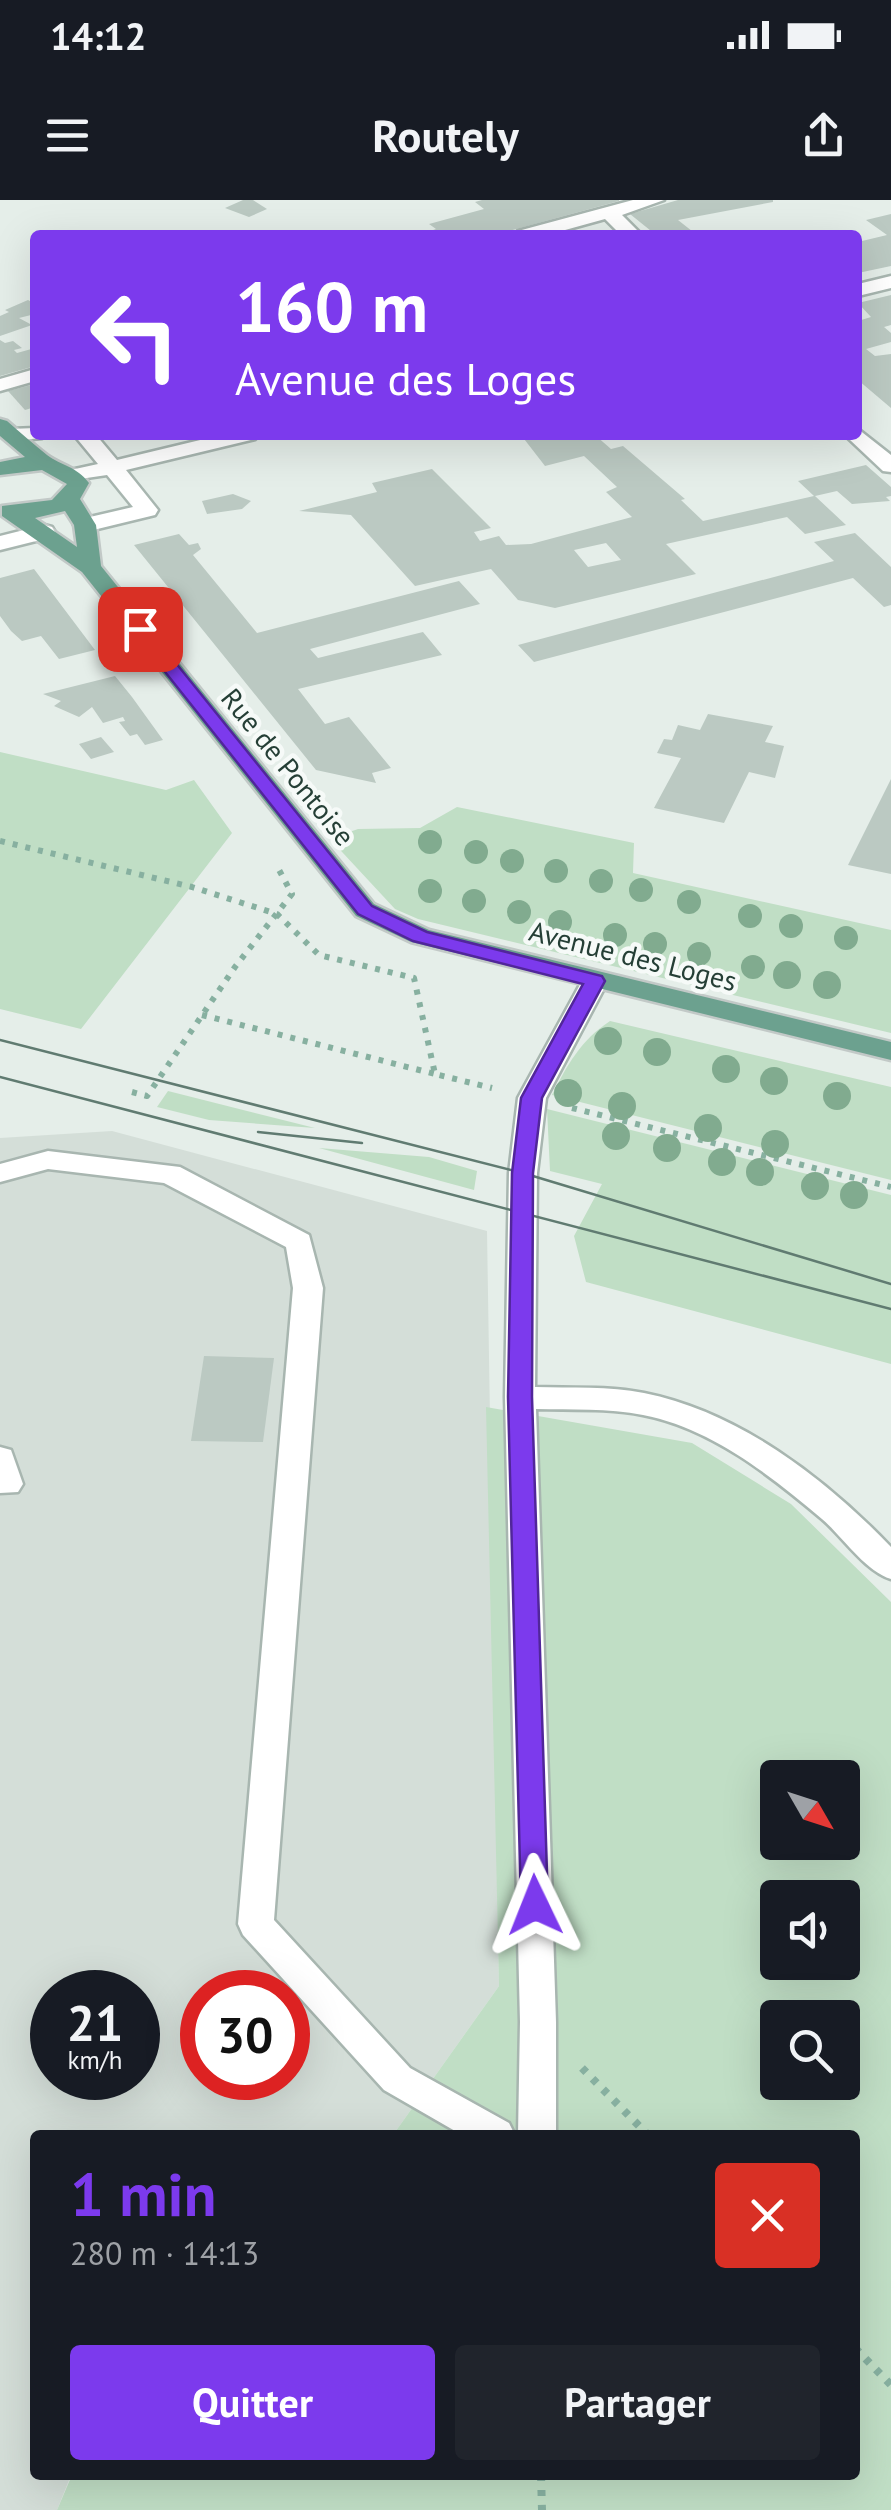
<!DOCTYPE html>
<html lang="fr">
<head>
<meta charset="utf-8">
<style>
  :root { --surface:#171b24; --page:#20242c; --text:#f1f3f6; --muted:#9ea1a6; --accent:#7c3aed }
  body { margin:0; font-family:"PT Sans",sans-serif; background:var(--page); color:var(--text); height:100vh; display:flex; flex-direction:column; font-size:38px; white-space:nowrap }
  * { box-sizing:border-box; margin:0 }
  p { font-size:32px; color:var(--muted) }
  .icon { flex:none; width:55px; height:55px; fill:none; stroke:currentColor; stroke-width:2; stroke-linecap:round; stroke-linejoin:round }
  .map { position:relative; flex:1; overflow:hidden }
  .sheet { position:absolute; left:30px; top:1930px; width:830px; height:350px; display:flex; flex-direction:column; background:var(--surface); border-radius:10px; box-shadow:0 10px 40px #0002 }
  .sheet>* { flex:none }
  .banner { position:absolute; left:30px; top:30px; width:832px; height:210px; border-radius:10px; box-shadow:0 10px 40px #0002; background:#7c3aed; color:#fff; overflow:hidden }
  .needle { width:65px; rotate:129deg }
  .buttons { position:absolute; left:760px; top:1560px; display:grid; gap:20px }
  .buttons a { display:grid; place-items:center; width:100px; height:100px; border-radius:10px; background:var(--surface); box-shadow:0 10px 40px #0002; font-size:50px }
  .speed { position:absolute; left:30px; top:1770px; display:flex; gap:20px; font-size:50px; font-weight:700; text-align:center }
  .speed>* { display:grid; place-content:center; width:130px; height:130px; border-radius:50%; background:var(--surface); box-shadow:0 10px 40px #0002; line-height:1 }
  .speed small { font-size:25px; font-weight:400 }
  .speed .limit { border:15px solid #d22; background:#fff; color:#111 }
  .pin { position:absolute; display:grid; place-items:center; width:85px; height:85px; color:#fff; margin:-42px; border-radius:20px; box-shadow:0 5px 15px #0006 }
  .me { position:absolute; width:110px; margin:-55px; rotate:358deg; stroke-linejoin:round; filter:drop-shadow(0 0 8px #0008) }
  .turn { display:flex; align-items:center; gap:35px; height:210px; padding:0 40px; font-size:45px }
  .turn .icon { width:130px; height:130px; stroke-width:2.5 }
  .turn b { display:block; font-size:70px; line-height:85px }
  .round { display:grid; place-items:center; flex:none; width:105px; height:105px; border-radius:10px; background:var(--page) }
  .summary { display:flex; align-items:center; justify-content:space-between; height:170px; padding:0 40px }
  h1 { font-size:60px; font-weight:700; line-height:75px; color:var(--accent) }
  .action { display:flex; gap:20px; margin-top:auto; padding:20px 40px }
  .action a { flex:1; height:115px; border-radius:10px; background:var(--accent); color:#fff; font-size:40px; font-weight:700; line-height:115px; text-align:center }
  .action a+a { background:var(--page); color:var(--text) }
  .status { display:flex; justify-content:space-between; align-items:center; height:70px; padding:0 50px; background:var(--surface); direction:ltr }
  .status svg { height:28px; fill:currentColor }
  header { display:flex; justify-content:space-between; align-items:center; height:130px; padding:0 40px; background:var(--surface); font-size:45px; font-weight:700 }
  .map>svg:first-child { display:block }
  .built { fill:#d4ded8; fill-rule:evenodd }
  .green { fill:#c0dec5; fill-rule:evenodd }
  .building { fill:#bbc9c2; fill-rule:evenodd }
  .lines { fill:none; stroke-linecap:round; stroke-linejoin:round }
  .minor-casing { stroke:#a8b6b0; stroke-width:5 }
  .major-casing { stroke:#c2c9c7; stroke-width:5 }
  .path-far1 { stroke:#87b0a0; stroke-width:6; stroke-dasharray:5 8; stroke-linecap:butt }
  .path { stroke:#87b0a0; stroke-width:8; stroke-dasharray:6 9; stroke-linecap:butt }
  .minor { fill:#fff; fill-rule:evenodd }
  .major { fill:#6ca18f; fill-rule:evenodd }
  .tram { stroke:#607b71; stroke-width:2.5 }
  .tree { fill:#81ab8f }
  .route { fill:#7c3aed; stroke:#51269a; stroke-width:2.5 }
  .labels { text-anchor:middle; stroke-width:9; stroke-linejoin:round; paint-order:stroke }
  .street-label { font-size:28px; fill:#253f36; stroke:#f6faf8 }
</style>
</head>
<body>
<div class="status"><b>14:12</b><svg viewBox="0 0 49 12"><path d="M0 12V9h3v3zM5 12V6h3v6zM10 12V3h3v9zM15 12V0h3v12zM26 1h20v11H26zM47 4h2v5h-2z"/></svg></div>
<header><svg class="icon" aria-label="menu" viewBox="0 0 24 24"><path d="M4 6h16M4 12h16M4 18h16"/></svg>Routely<svg class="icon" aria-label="share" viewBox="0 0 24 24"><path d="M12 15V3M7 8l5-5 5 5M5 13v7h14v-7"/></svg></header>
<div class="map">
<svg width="891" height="2310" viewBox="0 0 891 2310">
  <rect width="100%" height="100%" fill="#e5eee9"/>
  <path class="built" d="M 112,931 L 487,1031 L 499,1786 L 393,1935 L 35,1935 L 35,2275 L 71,2275 L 57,2310 L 0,2310 L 0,938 ZM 52,1792 L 138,1792 L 138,1878 L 52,1878 ZM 202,1792 L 288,1792 L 288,1878 L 202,1878 Z"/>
  <g class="green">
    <path d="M 0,552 L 166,590 L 194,580 L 232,633 L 81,829 L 0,809 Z"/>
    <path d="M 457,607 L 634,643 L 633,673 L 891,730 L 891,833 L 418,719 L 395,709 L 330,639 L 358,629 L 420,628 Z"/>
    <path d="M 610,821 L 891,887 L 891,980 L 552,895 C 567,865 581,840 610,821 Z"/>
    <path d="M 168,891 L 315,928 L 209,920 L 157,907 Z"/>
    <path d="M 547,909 L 891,995 L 891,1164 L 586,1082 L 574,1036 L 602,984 L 550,971 Z"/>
    <path d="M 319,948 L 429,957 L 477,971 L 474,990 Z"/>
    <path d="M 486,1207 L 692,1243 L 791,1304 L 891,1402 L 891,2310 L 57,2310 L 72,2275 L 855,2275 L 855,1935 L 393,1935 L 499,1786 ZM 778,1578 L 842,1578 L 842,1642 L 778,1642 ZM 778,1698 L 842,1698 L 842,1762 L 778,1762 ZM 778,1818 L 842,1818 L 842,1882 L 778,1882 Z"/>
  </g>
  <g class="building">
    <path d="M 243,0 L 253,0 L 267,9 L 249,17 L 225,8 Z"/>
    <path d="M 482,0 L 619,0 L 619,1 L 494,35 L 419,35 L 436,29 L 429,24 L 484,9 L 475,2 Z"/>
    <path d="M 678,0 L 773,0 L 773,2 L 678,20 L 697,35 L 656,35 L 630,14 Z"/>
    <path d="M 891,14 L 891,66 L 858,73 L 858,42 L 887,35 L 866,20 Z"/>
    <path d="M 891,95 L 891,125 L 884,127 L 891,133 L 891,142 L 866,149 L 875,156 L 891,154 L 891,208 L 858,180 L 858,121 L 871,117 L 858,103 Z"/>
    <path d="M 28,100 L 35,104 L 35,114 L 19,118 L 32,125 L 0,136 L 0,116 L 9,112 L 5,110 Z"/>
    <path d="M 0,140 L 5,143 L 13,141 L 22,148 L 14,150 L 17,153 L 35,148 L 35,166 L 0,176 Z"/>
    <path d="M 35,184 L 35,207 L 25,210 L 8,191 Z"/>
    <path d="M 521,235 L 595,235 L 611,249 L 623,246 L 685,299 L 681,300 L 703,321 L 814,296 L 798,281 L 866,265 L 891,287 L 891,296 L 886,297 L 890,301 L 852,304 L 837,291 L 815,296 L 846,325 L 805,334 L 787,317 L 666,344 L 696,374 L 555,408 L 518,400 L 491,369 L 415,386 L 351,315 L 299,311 L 377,292 L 372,283 L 432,269 L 491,328 L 474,332 L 480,341 L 499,336 L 506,345 L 531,344 L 632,317 L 606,292 L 617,287 L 584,256 L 545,266 ZM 606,343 L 621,360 L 588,367 L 574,350 Z"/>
    <path d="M 233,294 L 251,301 L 242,309 L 207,314 L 202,301 Z"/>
    <path d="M 855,333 L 891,367 L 891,405 L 884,407 L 853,378 L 534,462 L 518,445 L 834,361 L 814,342 Z"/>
    <path d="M 179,334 L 189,345 L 198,343 L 201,349 L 193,355 L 257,433 L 459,381 L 480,404 L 310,449 L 318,458 L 423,432 L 442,455 L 298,489 L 325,524 L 349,517 L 391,568 L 372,573 L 376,583 L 316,570 L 134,345 Z"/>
    <path d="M 34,369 L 95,450 L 59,459 L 41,436 L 22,441 L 11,431 L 0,416 L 0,378 Z"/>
    <path d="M 115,476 L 132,497 L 163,540 L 145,545 L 137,534 L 130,536 L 119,522 L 125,521 L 123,517 L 103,523 L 92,507 L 79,517 L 54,506 L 61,501 L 43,494 Z"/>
    <path d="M 708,514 L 773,526 L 765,542 L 784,546 L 775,578 L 749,572 L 724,623 L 654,608 L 681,558 L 657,553 L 664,539 L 672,540 L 678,525 L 700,530 Z"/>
    <path d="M 101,537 L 114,552 L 91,559 L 79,544 Z"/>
    <path d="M 891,579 L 891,674 L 848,665 Z"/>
    <path d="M 204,1156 L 274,1158 L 263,1242 L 191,1241 Z"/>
  </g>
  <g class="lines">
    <defs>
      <g id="minor">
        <path d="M 633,0 L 664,0 L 622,15 L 642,35 L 621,35 L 605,19 L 547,35 L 515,35 L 518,31 Z"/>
        <path d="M 891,76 L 891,88 L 858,96 L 858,84 Z"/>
        <path d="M 35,169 L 35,181 L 0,191 L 0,179 Z"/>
        <path d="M 35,228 L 35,235 L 45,235 L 42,238 L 11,241 L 0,235 L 11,229 Z"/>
        <path d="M 858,229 L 891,255 L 891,272 L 883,271 L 849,239 L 845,235 L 858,235 Z"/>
        <path d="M 74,235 L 96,235 L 117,260 L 221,235 L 259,235 L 255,239 L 126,270 L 158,310 L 155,315 L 85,332 L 74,325 L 77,320 L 133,307 L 107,275 L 66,281 L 63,276 L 66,271 L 98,264 Z"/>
        <path d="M 44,325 L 52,327 L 55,332 L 52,337 L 0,350 L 0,336 Z"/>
        <path d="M 595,773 L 608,781 L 546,898 L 537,973 L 535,1187 C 571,1188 609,1186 644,1193 C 739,1212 825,1278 891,1347 L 891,1379 C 865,1371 843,1337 822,1319 C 771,1276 711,1228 643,1215 C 608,1208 571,1210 536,1209 L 556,1822 L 556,1935 L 518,1935 L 520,1822 L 505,1197 L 509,973 L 518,898 L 582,781 Z"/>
        <path d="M 48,951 L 180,967 L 309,1035 L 323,1088 L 274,1720 L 410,1868 L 509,1923 L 515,1935 L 462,1935 L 384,1890 L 243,1735 L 238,1724 L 293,1088 L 286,1047 L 164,983 L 48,969 L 0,982 L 0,964 Z"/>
        <path d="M 0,1247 L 11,1250 L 23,1284 L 18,1292 L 0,1293 Z"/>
      </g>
      <path id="major" d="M 0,219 L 7,221 C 20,232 33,244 47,255 C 62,266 76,266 89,283 L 80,299 L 96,325 L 101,366 L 374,704 L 429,730 L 891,842 L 891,860 L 411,742 L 356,716 L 82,372 L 2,316 L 2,306 L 52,300 L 67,284 L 42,270 L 0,275 L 0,262 L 25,257 L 0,236 ZM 65,311 L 74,325 L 77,347 L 35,318 Z"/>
    </defs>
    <use href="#minor" class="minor-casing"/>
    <use href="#major" class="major-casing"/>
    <g class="path-far1">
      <path d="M 0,641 L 192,687 L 277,714 L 319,755 L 414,778 L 435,874 L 492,888"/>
      <path d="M 202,815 L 435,874"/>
      <path d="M 132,892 L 147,896 L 235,767 L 292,694 L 278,668"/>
      <path d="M 572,908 L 891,987"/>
    </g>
    <g class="path">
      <path d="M 582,1868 L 648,1935"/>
      <path d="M 855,2148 L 891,2185"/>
      <path d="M 541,2275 L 542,2310"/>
    </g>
    <use href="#minor" class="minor"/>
    <use href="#major" class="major"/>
    <g class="tram">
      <path d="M 0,840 L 523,973 L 891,1084"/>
      <path d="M 0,877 L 891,1109"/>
      <path d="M 258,932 L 362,943"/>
    </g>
  </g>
  <g class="tree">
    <circle cx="430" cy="642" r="12"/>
    <circle cx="476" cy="652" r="12"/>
    <circle cx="512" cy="661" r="12"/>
    <circle cx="556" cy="671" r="12"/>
    <circle cx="601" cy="681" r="12"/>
    <circle cx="641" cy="690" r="12"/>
    <circle cx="430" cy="691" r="12"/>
    <circle cx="474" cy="701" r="12"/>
    <circle cx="689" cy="702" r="12"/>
    <circle cx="519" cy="712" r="12"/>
    <circle cx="750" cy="716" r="12"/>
    <circle cx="560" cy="722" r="12"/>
    <circle cx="791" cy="726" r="12"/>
    <circle cx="615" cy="735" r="12"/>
    <circle cx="846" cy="738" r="12"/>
    <circle cx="655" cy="744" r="12"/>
    <circle cx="699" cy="754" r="12"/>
    <circle cx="753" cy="767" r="12"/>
    <circle cx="787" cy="775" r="14"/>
    <circle cx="827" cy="785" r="14"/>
    <circle cx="608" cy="841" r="14"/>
    <circle cx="657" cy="852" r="14"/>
    <circle cx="726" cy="869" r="14"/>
    <circle cx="774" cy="881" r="14"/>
    <circle cx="568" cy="893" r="14"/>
    <circle cx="837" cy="896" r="14"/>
    <circle cx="622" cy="906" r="14"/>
    <circle cx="708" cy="928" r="14"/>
    <circle cx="616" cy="936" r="14"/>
    <circle cx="775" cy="944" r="14"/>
    <circle cx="667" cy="948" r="14"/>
    <circle cx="722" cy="962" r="14"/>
    <circle cx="760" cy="972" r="14"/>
    <circle cx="815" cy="986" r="14"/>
    <circle cx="854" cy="995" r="14"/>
  </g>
  <path class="route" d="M 140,424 L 146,426 L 372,706 L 427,732 L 602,776 L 605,781 L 542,898 L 533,973 L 532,1197 L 548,1705 L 544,1713 L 535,1716 L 525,1713 L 521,1705 L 508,1197 L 512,973 L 521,898 L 583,784 L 413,741 L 358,714 L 134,433 L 131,429 Z"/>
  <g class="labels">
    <g class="street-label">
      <text transform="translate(288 567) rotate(51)" y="10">Rue de Pontoise</text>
      <text transform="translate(633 756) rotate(14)" y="10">Avenue des Loges</text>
    </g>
  </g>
</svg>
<div class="buttons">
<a><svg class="needle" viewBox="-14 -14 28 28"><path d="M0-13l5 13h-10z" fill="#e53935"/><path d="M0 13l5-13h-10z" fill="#9ea1a6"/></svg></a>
<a><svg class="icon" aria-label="sound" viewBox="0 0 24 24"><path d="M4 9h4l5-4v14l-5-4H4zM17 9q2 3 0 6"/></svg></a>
<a><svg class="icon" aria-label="search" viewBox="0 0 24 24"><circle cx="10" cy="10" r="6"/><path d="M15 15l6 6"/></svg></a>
</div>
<div class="speed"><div>21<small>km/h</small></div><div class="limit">30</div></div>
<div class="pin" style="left:140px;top:429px;background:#d93025"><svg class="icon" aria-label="arrive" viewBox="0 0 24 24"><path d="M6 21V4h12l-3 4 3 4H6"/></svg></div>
<svg class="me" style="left:535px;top:1705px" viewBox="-20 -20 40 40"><path d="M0-17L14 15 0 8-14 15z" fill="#7c3aed" stroke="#fff" stroke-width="4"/></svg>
<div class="banner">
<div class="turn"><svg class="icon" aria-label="left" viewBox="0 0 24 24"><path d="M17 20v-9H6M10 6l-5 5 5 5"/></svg><div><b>160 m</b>Avenue des Loges</div></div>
</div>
<section class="sheet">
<div class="summary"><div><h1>1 min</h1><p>280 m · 14:13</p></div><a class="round" style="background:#d93025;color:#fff"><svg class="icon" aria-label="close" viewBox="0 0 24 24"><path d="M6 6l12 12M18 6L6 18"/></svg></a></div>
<div class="action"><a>Quitter</a><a>Partager</a></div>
</section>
</div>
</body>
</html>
